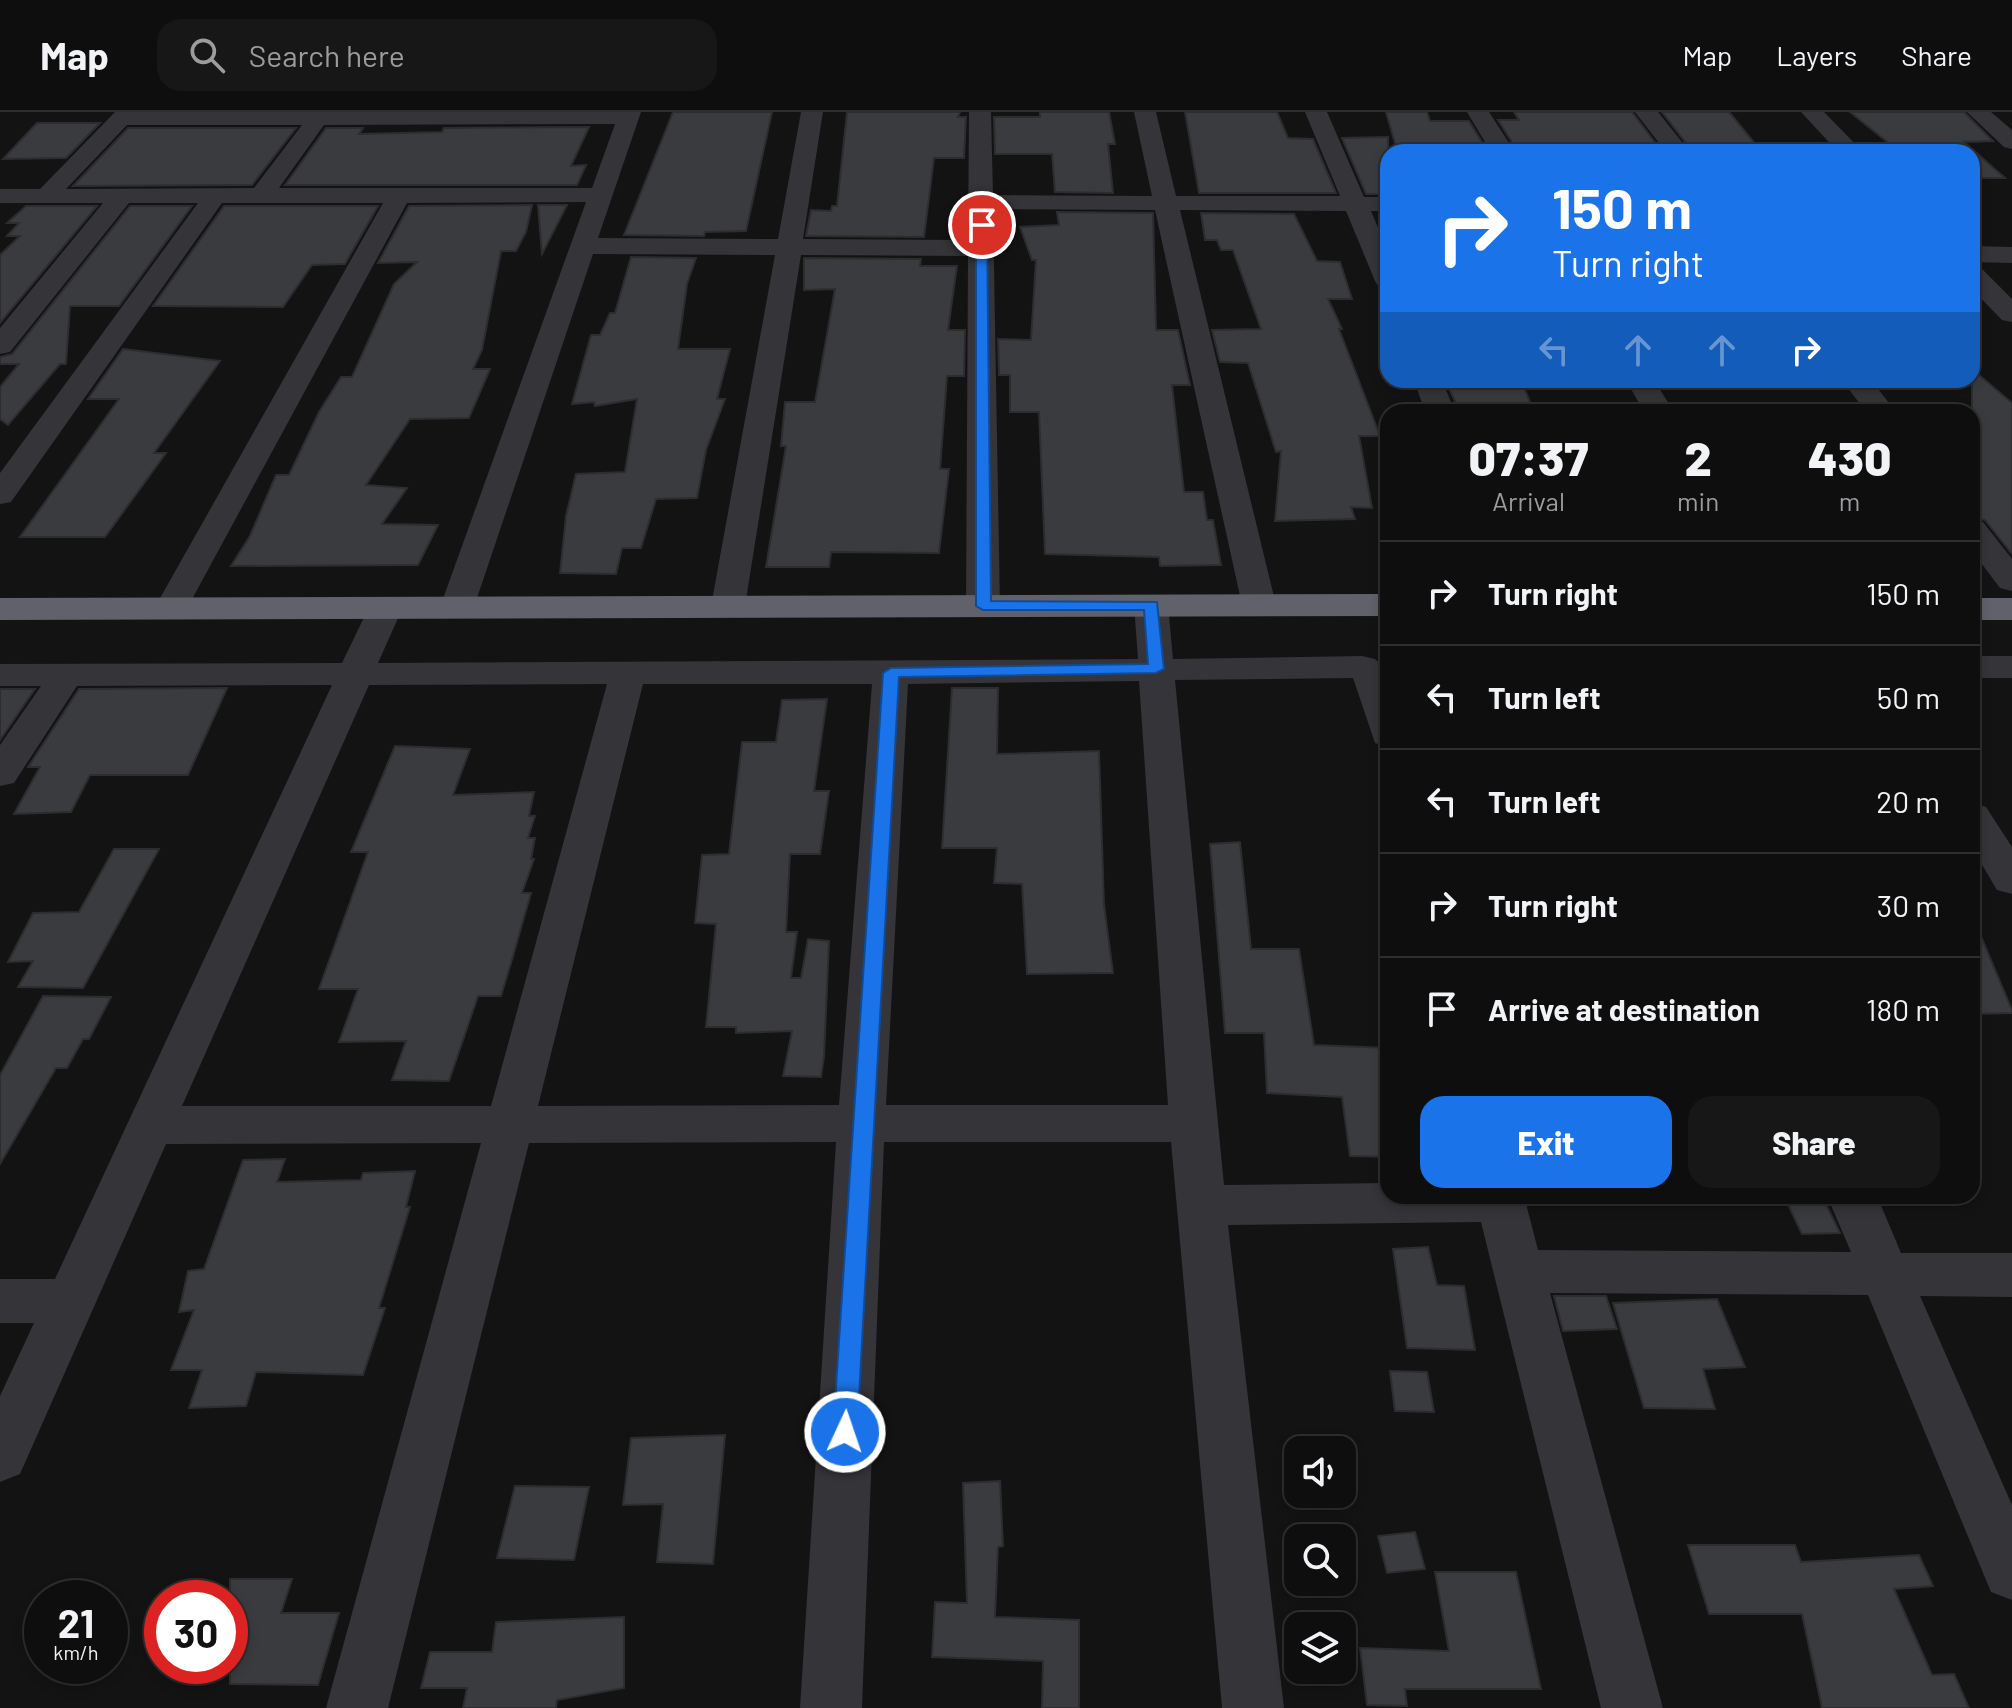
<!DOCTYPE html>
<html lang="en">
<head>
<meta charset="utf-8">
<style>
  :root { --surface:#0e0e0f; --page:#171718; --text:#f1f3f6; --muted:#9b9c9e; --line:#2e2e2f; --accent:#1a73e8 }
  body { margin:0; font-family:Barlow,sans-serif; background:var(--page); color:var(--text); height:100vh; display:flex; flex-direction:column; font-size:30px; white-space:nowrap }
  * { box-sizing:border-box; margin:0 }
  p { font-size:26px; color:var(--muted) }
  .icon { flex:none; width:44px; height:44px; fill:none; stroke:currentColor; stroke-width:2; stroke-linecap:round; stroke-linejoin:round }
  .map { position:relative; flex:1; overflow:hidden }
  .sheet { position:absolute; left:1380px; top:292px; width:600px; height:800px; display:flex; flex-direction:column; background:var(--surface); border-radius:24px; box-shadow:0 4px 12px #0003,0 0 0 2px var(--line) }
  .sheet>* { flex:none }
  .hud { position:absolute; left:1380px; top:32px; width:600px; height:244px; border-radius:24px; box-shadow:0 4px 12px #0003,0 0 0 2px var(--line); background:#1a73e8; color:#fff; overflow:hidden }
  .tools { position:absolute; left:1284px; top:1324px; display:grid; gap:16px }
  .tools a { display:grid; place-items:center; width:72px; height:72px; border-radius:16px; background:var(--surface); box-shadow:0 4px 12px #0003,0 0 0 2px var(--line); font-size:40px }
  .speed { position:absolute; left:24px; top:1468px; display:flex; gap:16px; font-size:40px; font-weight:700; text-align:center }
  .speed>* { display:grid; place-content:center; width:104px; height:104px; border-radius:50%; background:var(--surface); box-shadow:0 4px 12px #0003,0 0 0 2px var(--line); line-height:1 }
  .speed small { font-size:20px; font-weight:400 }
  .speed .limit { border:12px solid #d22; background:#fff; color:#111 }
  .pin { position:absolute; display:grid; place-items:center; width:68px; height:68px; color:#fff; margin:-34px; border:4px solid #fff; border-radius:50%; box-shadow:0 2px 8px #0007 }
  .me { position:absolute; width:88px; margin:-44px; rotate:3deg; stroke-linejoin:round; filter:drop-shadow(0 0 6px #0008) }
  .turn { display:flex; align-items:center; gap:28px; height:168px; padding:0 40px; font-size:36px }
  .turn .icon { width:104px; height:104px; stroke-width:2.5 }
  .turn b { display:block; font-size:56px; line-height:68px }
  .lanes { display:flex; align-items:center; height:76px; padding:0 40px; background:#0003; justify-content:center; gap:40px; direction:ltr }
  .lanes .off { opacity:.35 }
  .eta { display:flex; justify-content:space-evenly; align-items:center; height:136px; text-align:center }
  .eta b { font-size:48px; font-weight:800; line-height:56px }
  .button { display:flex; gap:16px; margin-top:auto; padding:16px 40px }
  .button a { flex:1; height:92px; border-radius:24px; background:var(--accent); color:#fff; font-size:32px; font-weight:800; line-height:92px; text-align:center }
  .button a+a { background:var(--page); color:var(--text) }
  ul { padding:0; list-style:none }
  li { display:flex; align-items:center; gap:24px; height:104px; padding:0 40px; border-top:2px solid var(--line) }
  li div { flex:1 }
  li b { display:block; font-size:30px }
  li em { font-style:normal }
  header { display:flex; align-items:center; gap:48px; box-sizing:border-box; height:112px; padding:0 40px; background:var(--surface); border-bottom:2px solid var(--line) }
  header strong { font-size:38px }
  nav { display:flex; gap:44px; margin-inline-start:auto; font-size:28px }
  .search { width:560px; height:72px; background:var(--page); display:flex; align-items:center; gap:20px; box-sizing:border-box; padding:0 28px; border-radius:24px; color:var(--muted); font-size:30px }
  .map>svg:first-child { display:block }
  .building { fill:#3a3b3f; stroke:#2d2d30; stroke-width:2 }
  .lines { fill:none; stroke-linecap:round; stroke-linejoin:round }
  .street { fill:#343439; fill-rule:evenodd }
  .highway { fill:#60616a; fill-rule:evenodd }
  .route { fill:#1a73e8; stroke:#114b97; stroke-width:2 }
</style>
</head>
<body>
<header>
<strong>Map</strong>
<div class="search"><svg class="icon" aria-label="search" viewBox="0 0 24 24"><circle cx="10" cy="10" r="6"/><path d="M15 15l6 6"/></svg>Search here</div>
<nav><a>Map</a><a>Layers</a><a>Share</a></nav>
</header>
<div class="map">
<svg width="2012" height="1596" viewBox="0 0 2012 1596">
  <rect width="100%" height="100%" fill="#131314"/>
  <g class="building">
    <path d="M 673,0 L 772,0 L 746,119 L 705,120 L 704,124 L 624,123 Z"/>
    <path d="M 847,0 L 960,0 L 958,5 L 966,5 L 964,46 L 934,46 L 924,125 L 806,124 L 811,98 L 831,99 L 832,94 L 837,94 Z"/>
    <path d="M 1040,0 L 1109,0 L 1115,32 L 1108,32 L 1113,81 L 1055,80 L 1052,42 L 995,42 L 994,5 L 1040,5 Z"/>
    <path d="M 1185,0 L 1277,0 L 1288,26 L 1313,27 L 1336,81 L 1199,81 Z"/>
    <path d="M 1386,0 L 1427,0 L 1430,9 L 1469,9 L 1488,40 L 1402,40 L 1397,38 Z"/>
    <path d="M 1514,0 L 1632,0 L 1660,37 L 1518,40 L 1498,8 L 1519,8 Z"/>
    <path d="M 1662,0 L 1729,0 L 1762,40 L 1693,40 Z"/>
    <path d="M 1850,0 L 1964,0 L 1993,29 L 1964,30 L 2005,66 L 1972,66 L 1972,40 L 1928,40 L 1919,32 L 1891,33 Z"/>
    <path d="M 37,11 L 100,11 L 66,46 L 3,47 Z"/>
    <path d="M 589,15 L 571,54 L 586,53 L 577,73 L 285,73 L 326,16 L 363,16 L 359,22 L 442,20 L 444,16 Z"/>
    <path d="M 128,16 L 296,16 L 252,73 L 73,74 Z"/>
    <path d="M 1388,25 L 1388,82 L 1366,82 L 1342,26 Z"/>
    <path d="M 532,93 L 526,120 L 516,139 L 501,139 L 482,238 L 473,257 L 490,257 L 469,306 L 410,307 L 366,373 L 407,376 L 382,412 L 438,413 L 418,453 L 231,454 L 250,424 L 276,363 L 289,363 L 319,300 L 341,265 L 352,265 L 394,172 L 417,150 L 378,151 L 409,94 Z"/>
    <path d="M 538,93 L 567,93 L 542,142 Z"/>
    <path d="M 26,94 L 97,94 L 0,211 L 0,143 L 20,124 L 7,124 L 19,111 L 7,111 Z"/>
    <path d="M 130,94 L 192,94 L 119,194 L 70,194 L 66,252 L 60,252 L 8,313 L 0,307 L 0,275 L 19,252 L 0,252 L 0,245 L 12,242 Z"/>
    <path d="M 224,94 L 378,94 L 345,152 L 312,153 L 283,195 L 153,194 Z"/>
    <path d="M 1057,100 L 1153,101 L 1156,218 L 1178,218 L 1190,273 L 1172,273 L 1184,380 L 1203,380 L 1207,408 L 1213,408 L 1221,453 L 1160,454 L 1159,445 L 1045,442 L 1039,300 L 1010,300 L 1010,263 L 999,263 L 998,227 L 1031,228 L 1036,148 L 1032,148 L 1020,115 L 1059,113 Z"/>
    <path d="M 1201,101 L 1294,102 L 1317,149 L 1340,150 L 1352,187 L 1328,187 L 1342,217 L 1339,217 L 1380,324 L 1359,324 L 1372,396 L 1351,395 L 1355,407 L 1275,409 L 1281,339 L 1276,340 L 1248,251 L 1220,250 L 1212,218 L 1261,217 L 1233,138 L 1221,138 L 1217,128 L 1205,128 Z"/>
    <path d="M 631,145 L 696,146 L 687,172 L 678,237 L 730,237 L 717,287 L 725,287 L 706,338 L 697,386 L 656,387 L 641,436 L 622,436 L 616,462 L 560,461 L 566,404 L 576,362 L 625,360 L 637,287 L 595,294 L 594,290 L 572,292 L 591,223 L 600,223 L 610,201 L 615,201 Z"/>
    <path d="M 804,146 L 921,147 L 920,154 L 957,154 L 948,218 L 965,218 L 964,264 L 947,264 L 940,357 L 949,357 L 939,441 L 831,440 L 829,455 L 766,455 L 786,334 L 781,334 L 785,290 L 815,290 L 835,177 L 804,178 Z"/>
    <path d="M 123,237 L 220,249 L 154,341 L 166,341 L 105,425 L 20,425 L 119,287 L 88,287 Z"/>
    <path d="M 1972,257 L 2012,291 L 2012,442 L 1985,408 L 1972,404 Z"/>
    <path d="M 1445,268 L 1521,268 L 1534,300 L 1460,300 Z"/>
    <path d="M 227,576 L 188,663 L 90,663 L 71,700 L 14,702 L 40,655 L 28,655 L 79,577 Z"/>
    <path d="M 952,576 L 998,576 L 997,642 L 1099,639 L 1104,793 L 1113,861 L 1027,862 L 1022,772 L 994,771 L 997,736 L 942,736 Z"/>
    <path d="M 0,577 L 35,577 L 0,628 Z"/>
    <path d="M 827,587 L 814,679 L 829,679 L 820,742 L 790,742 L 786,820 L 797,820 L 791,866 L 801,866 L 808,827 L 829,829 L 824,945 L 821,965 L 783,964 L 792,919 L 736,921 L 736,915 L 706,915 L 716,812 L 695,811 L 702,743 L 729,742 L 742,630 L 776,630 L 782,588 Z"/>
    <path d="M 395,634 L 470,637 L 453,683 L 534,680 L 529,704 L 535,704 L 528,726 L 535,726 L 531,747 L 534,747 L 522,781 L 531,781 L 511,851 L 501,884 L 478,884 L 449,969 L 392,968 L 406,929 L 339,930 L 358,877 L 319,877 L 368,740 L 351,740 Z"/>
    <path d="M 1240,730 L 1251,837 L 1299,837 L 1314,933 L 1388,936 L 1388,1045 L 1350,1044 L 1342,985 L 1267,981 L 1264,921 L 1225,921 L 1210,732 Z"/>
    <path d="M 114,737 L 159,737 L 83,876 L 18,875 L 33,849 L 8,850 L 33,801 L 79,800 Z"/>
    <path d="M 1972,803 L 2012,898 L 2012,901 L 1972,902 Z"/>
    <path d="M 43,884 L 111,885 L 89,927 L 83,927 L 67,956 L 56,956 L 0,1052 L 0,963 Z"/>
    <path d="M 285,1047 L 277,1070 L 361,1068 L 363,1061 L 415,1059 L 406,1095 L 410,1095 L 379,1196 L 385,1196 L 363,1263 L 256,1260 L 246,1294 L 189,1296 L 202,1258 L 171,1258 L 194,1198 L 179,1200 L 188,1159 L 204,1157 L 243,1048 Z"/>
    <path d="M 1784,1084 L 1822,1084 L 1840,1121 L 1802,1122 Z"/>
    <path d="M 1428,1135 L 1437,1173 L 1464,1174 L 1475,1238 L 1407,1236 L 1393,1137 Z"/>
    <path d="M 1554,1184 L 1606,1184 L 1617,1217 L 1563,1219 Z"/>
    <path d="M 1717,1187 L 1745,1255 L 1703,1257 L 1715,1297 L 1644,1296 L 1613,1191 Z"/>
    <path d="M 1390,1259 L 1427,1260 L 1434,1300 L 1395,1299 Z"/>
    <path d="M 725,1323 L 713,1452 L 657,1450 L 663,1392 L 623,1393 L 631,1326 Z"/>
    <path d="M 1000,1369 L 1003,1434 L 998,1435 L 995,1505 L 1079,1508 L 1079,1596 L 1042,1596 L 1043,1549 L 932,1545 L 935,1490 L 967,1491 L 963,1371 Z"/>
    <path d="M 515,1374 L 589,1375 L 574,1448 L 497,1446 Z"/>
    <path d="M 1415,1420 L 1425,1457 L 1387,1461 L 1378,1424 Z"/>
    <path d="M 1688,1433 L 1795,1433 L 1801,1450 L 1919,1443 L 1933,1474 L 1894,1477 L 1932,1563 L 1954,1562 L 1969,1596 L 1822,1596 L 1802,1502 L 1709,1502 Z"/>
    <path d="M 1435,1460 L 1516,1460 L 1541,1577 L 1405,1577 L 1407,1594 L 1367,1593 L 1360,1536 L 1449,1539 Z"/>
    <path d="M 230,1467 L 292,1467 L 281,1501 L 339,1501 L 318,1573 L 230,1572 Z"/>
    <path d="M 624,1505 L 624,1576 L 557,1588 L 556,1596 L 463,1596 L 467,1576 L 421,1576 L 430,1540 L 492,1540 L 496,1510 Z"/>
  </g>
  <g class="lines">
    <g class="street">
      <path d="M 641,0 L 598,126 L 778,127 L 801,0 L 823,0 L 803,127 L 968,128 L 969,0 L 991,0 L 993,83 L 1152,84 L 1134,0 L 1156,0 L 1176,84 L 1340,84 L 1305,0 L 1327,0 L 1364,85 L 1388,85 L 1388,99 L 1371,99 L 1388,139 L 1388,177 L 1379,175 L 1375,169 L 1346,99 L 1180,98 L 1276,493 L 1271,500 L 1259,503 L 1247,500 L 1242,493 L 1155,98 L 993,97 L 1000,494 L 995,501 L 983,504 L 971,501 L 966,494 L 968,144 L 801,143 L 745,494 L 740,501 L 728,504 L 716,501 L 711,494 L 775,143 L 593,142 L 474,495 L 469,502 L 457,505 L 445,502 L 440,495 L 586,90 L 407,91 L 184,502 L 172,505 L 160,502 L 155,495 L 383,91 L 222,91 L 11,390 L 0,392 L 0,361 L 198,91 L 129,91 L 10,240 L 0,242 L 0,216 L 103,91 L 0,91 L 0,77 L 40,77 L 115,0 ZM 615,12 L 592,76 L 279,76 L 324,13 ZM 127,13 L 302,13 L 254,76 L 66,77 Z"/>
      <path d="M 1467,0 L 1489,0 L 1515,40 L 1491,40 Z"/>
      <path d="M 1635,0 L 1658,0 L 1690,40 L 1666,40 Z"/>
      <path d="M 1801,0 L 1824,0 L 1863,40 L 1838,40 Z"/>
      <path d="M 1967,0 L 1991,0 L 2012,18 L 2012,37 L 2004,35 Z"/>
      <path d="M 1972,134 L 2012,135 L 2012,151 L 1972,150 Z"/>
      <path d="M 1972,154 L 1981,156 L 2012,187 L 2012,210 L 2002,208 L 1972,177 Z"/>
      <path d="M 1414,268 L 1442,268 L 1455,300 L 1425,300 Z"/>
      <path d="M 1626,268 L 1654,268 L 1674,300 L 1644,300 Z"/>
      <path d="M 1842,268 L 1871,268 L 1896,300 L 1866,300 Z"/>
      <path d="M 1972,407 L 1983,410 L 2012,447 L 2012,479 L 2000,476 L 1972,439 Z"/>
      <path d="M 1151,483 L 1163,486 L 1168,493 L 1173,547 L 1362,544 L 1375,547 L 1388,559 L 1388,635 L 1375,631 L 1353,566 L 1175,568 L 1224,1073 L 1388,1071 L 1388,1084 L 1524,1084 L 1538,1138 L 1851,1140 L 1827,1084 L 1877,1084 L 1901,1141 L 2012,1141 L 2012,1185 L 1920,1184 L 2012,1393 L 2012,1488 L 1991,1480 L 1868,1183 L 1550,1181 L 1663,1596 L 1601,1596 L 1481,1110 L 1228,1113 L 1284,1596 L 1222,1596 L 1171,1030 L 884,1030 L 862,1596 L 800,1596 L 836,1030 L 529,1031 L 388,1596 L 326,1596 L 481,1031 L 166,1032 L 20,1362 L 0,1370 L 0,1284 L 34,1211 L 0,1211 L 0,1167 L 55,1167 L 332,573 L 77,574 L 14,671 L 0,674 L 0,633 L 41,574 L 0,574 L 0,552 L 342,551 L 369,495 L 374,488 L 386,485 L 398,488 L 403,495 L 378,551 L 1138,547 L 1134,493 L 1139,486 ZM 1139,569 L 1168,993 L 886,993 L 908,572 ZM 607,572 L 491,994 L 182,994 L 369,573 ZM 643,572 L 872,572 L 839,993 L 538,994 Z"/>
      <rect x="1972" y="544" width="40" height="22"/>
      <path d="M 1972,691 L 1986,695 L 2012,735 L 2012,782 L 1997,778 L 1972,736 Z"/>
    </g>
    <g class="highway">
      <path d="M 1388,482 L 1388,504 L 0,508 L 0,486 Z"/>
      <rect x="1972" y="486" width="40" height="22"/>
    </g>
  </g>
  <path class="route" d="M 982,110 L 987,113 L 991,489 L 1157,490 L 1164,557 L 1156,561 L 899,565 L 857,1320 L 854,1328 L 845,1331 L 837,1328 L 833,1320 L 883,561 L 891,556 L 1148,552 L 1144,498 L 983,498 L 976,494 L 976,113 Z"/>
</svg>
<div class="tools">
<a><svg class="icon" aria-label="sound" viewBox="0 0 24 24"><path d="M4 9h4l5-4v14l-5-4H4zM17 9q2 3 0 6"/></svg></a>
<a><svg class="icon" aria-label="search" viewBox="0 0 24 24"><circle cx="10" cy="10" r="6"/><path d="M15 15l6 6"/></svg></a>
<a><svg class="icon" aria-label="layers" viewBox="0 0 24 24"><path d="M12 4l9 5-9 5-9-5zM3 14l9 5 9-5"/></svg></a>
</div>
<div class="speed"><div>21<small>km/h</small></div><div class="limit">30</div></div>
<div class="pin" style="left:982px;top:113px;background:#d93025"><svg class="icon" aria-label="arrive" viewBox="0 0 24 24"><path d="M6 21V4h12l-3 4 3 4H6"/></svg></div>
<svg class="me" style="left:845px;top:1320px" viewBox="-20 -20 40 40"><circle r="17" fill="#1a73e8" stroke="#fff" stroke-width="3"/><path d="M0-11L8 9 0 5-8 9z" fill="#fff"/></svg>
<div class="hud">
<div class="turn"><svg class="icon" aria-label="right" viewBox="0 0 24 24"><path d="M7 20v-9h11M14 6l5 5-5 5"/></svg><div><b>150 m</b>Turn right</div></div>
<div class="lanes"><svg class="icon off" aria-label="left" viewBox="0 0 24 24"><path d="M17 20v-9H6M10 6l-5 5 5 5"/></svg><svg class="icon off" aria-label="ahead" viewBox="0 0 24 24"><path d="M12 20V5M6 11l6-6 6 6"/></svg><svg class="icon off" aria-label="ahead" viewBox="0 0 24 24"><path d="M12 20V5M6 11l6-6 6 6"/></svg><svg class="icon" aria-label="right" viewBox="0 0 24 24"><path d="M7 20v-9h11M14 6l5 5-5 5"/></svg></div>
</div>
<section class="sheet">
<div class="eta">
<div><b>07:37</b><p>Arrival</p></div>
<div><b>2</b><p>min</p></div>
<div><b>430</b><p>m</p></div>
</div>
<ul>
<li><svg class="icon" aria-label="right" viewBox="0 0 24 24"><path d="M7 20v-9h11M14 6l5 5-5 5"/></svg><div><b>Turn right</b></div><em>150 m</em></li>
<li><svg class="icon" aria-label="left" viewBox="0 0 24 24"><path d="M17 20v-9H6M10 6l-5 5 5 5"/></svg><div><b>Turn left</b></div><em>50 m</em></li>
<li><svg class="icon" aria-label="left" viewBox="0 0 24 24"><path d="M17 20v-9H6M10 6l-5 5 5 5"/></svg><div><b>Turn left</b></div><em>20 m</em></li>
<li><svg class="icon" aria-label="right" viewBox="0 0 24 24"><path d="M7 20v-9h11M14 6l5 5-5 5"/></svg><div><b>Turn right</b></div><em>30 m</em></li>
<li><svg class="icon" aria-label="arrive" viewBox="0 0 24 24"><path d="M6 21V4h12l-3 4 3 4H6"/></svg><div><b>Arrive at destination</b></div><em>180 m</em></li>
</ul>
<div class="button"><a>Exit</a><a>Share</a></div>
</section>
</div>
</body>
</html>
